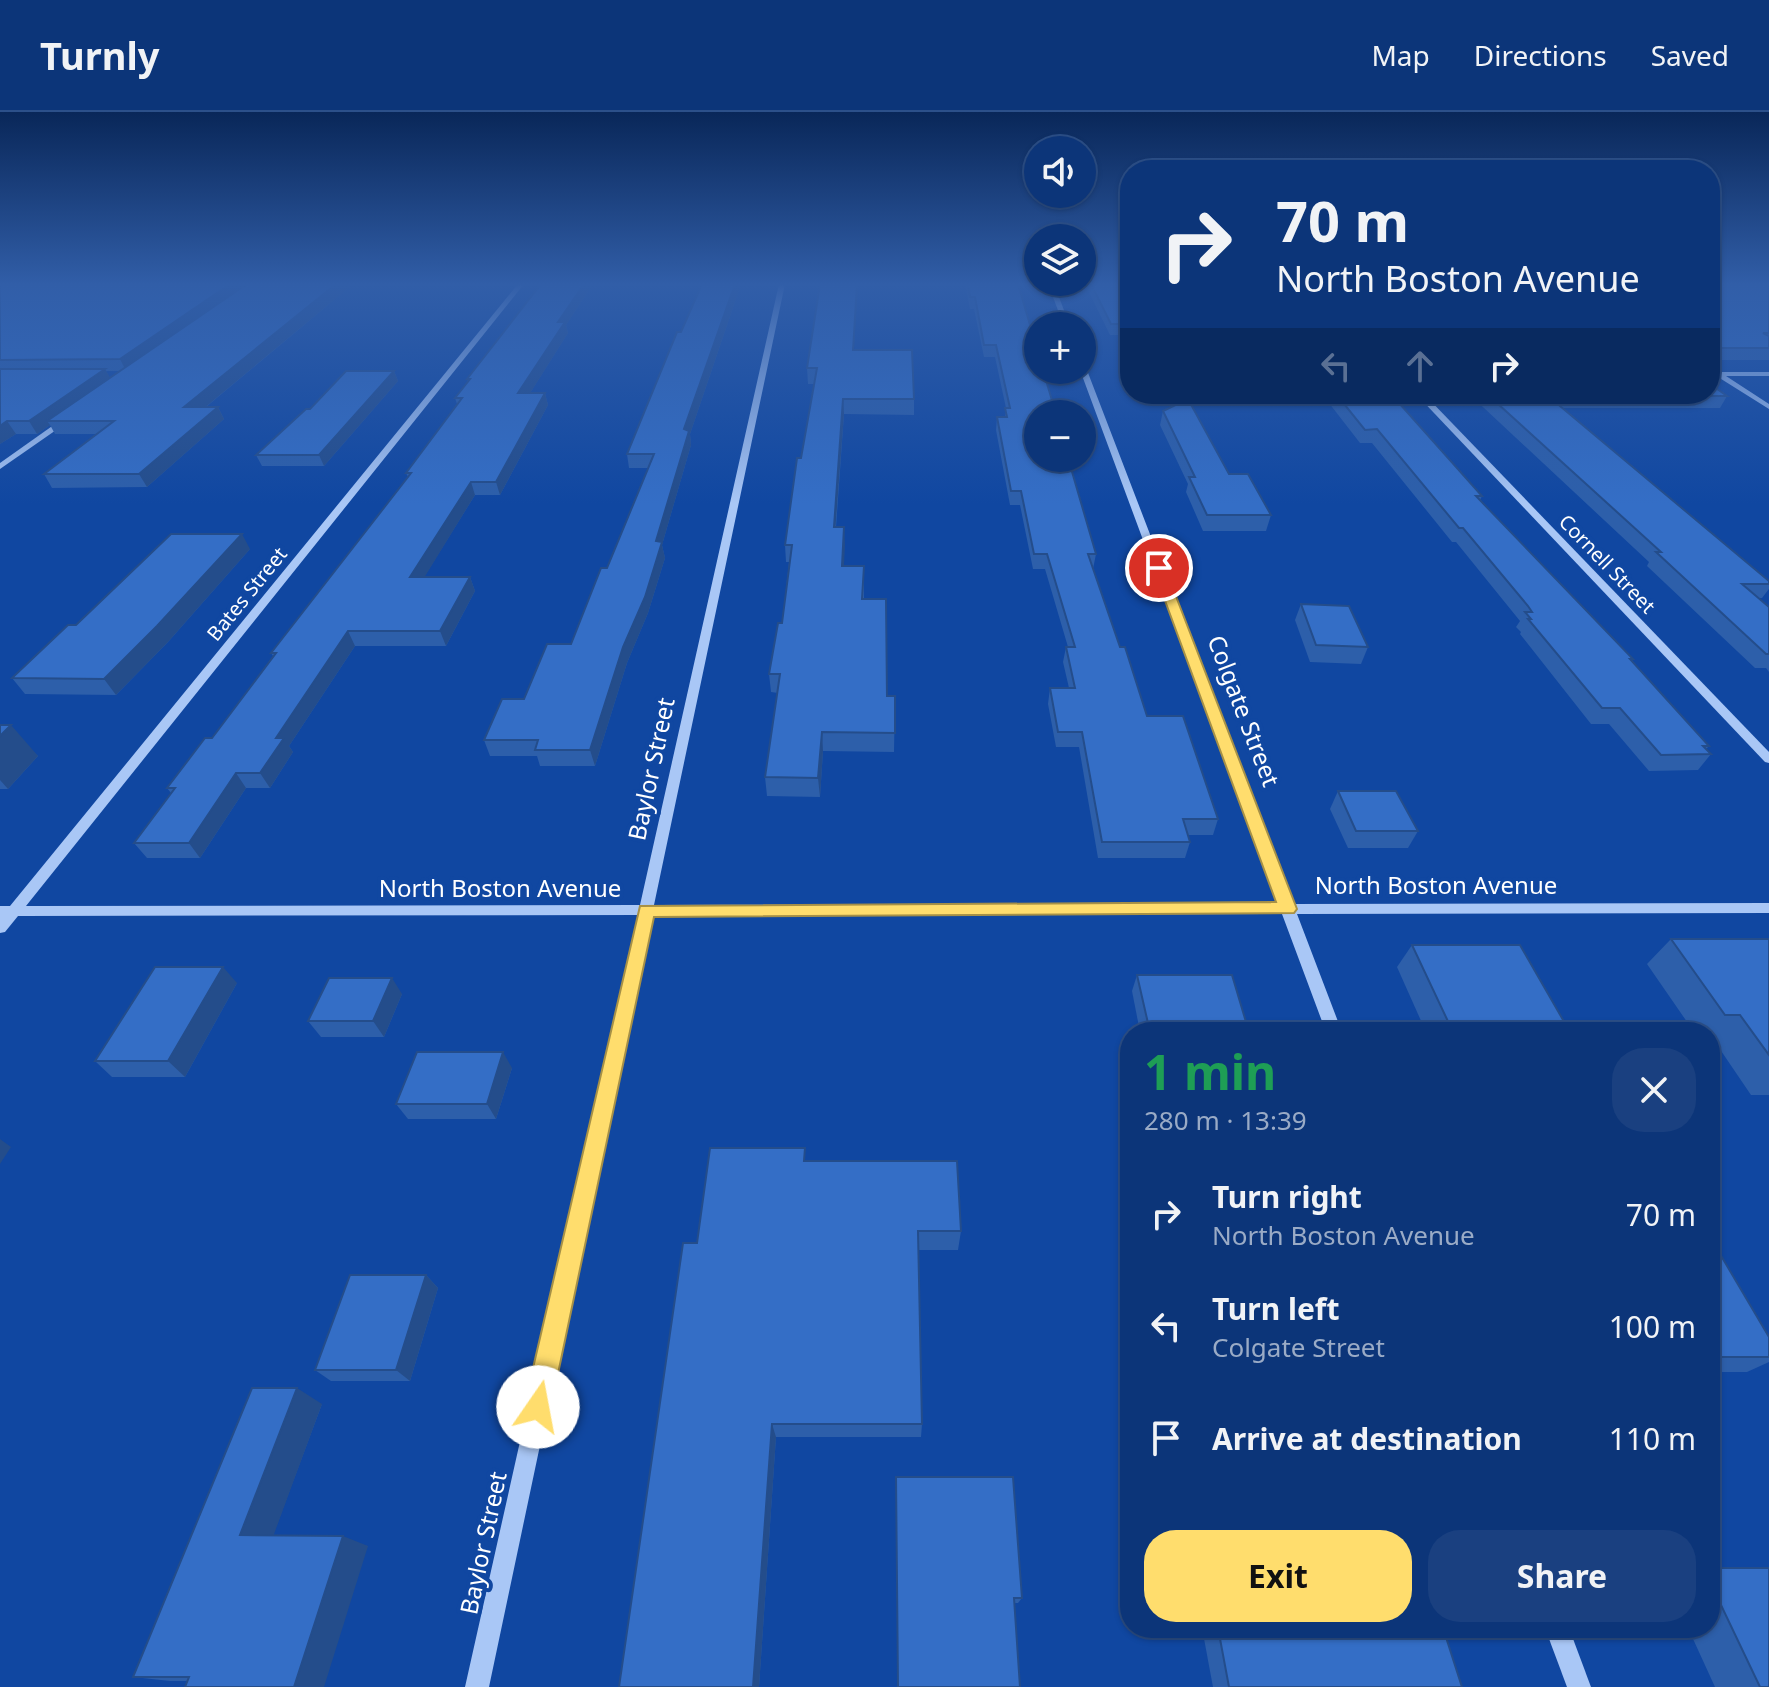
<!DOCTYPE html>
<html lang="en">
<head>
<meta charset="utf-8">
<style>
  :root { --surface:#0c3579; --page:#1a4080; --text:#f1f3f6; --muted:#9aabc6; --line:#2c508a; --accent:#ffdd6d }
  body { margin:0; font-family:"Noto Sans",sans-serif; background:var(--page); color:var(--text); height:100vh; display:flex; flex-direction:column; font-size:30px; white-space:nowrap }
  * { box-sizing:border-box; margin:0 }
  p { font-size:26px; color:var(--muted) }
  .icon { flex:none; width:44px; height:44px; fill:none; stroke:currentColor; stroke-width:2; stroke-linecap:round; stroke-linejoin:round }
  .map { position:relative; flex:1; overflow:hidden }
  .sheet { position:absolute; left:1120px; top:910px; width:600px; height:616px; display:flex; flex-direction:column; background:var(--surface); border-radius:32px; box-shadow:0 2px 6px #0004,0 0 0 2px var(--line) }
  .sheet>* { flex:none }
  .guide { position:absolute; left:1120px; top:48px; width:600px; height:244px; border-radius:32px; box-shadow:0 2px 6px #0004,0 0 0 2px var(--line); background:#0c3579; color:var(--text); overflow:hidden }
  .controls { position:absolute; left:1024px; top:24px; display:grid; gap:16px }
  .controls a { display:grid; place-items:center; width:72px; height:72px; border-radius:50%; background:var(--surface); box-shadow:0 2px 6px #0004,0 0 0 2px var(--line); font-size:40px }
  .pin { position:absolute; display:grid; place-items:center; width:68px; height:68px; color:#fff; margin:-34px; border:4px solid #fff; border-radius:50%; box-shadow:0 2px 8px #0007 }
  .me { position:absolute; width:88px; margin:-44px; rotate:12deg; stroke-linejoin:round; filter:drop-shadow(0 0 6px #0008) }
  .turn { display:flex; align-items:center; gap:28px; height:168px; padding:0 24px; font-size:36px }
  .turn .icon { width:104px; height:104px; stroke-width:2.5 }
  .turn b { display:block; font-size:56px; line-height:68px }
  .lanes { display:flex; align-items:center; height:76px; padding:0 24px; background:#0003; justify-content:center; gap:40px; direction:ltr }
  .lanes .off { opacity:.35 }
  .round { display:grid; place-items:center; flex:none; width:84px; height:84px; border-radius:32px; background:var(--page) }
  .headline { display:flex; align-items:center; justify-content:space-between; height:136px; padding:0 24px }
  h1 { font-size:48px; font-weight:700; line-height:60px; color:#1e9e55 }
  .primary-button { display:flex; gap:16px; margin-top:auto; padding:16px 24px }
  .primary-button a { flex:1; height:92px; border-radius:32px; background:var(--accent); color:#111; font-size:32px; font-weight:700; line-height:92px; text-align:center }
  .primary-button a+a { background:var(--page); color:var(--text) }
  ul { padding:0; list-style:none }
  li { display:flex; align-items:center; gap:24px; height:112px; padding:0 24px }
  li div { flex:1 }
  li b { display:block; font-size:30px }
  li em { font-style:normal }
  header { display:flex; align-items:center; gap:48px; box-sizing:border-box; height:112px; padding:0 40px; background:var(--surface); border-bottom:2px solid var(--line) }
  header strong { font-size:38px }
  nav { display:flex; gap:44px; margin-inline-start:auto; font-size:28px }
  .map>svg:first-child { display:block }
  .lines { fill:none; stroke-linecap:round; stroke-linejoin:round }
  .minor { fill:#a9c7f6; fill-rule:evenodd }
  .wall { fill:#2d5faa; fill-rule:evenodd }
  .shaded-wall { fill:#244d8b }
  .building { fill:#346ec6; stroke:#244d8b; stroke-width:2 }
  .route { fill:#ffdd6d; stroke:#a69047; stroke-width:2 }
  .labels { text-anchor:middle; stroke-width:8; stroke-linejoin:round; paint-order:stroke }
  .far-street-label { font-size:20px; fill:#fff; stroke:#1047a1 }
  .street-label { font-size:24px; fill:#fff; stroke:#1047a1 }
</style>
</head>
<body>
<header>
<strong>Turnly</strong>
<nav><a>Map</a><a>Directions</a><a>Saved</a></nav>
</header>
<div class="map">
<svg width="1769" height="1575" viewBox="0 0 1769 1575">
  <rect width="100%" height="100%" fill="#1047a1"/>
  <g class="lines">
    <g class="minor">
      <path d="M 518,172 L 524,172 L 26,794 L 640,793 L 779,172 L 785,172 L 654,793 L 1278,792 L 1080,258 L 1082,251 L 1085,253 L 1292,792 L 1769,791 L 1769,801 L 1297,802 L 1342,920 L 1326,920 L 1282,802 L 652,803 L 489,1575 L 465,1575 L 638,803 L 18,804 L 5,820 L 0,821 L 0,794 L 10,794 Z"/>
      <path d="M 1048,172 L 1054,172 L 1070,214 L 1064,214 Z"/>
      <path d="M 1710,255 L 1719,260 L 1769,260 L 1769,264 L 1726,264 L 1769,292 L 1769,297 L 1710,260 Z"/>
      <path d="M 1416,282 L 1424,282 L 1769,640 L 1769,651 L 1765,650 Z"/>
      <path d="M 65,305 L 72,307 L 0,357 L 0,351 Z"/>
      <path d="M 1545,1516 L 1569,1516 L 1591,1575 L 1567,1575 Z"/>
    </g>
  </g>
  <g class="wall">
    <path d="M 0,172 L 487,172 L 485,173 L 352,173 L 206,295 L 218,295 L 224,307 L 147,375 L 52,376 L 44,362 L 97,322 L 55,322 L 50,313 L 37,322 L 16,322 L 0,332 ZM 106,259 L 120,259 L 110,266 Z"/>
    <path d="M 541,172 L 593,172 L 566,213 L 568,221 L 530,281 L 545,281 L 548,293 L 500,383 L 475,383 L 424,465 L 470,465 L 475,479 L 446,534 L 355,534 L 289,634 L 293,640 L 270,676 L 246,676 L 200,746 L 147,746 L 134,731 L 171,681 L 167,676 L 212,626 L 273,544 L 271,541 L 408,365 L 406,361 L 457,292 L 455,286 L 468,269 L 467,267 Z"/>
    <path d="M 702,172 L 741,172 L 690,322 L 691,333 L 662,433 L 665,446 L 648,501 L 627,551 L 595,654 L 540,654 L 537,644 L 490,644 L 484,628 L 524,587 L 571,532 L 607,456 L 648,356 L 629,356 L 627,342 Z"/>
    <path d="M 965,172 L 1018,172 L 1096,442 L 1093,457 L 1120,535 L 1147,604 L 1218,707 L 1213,723 L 1188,723 L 1190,730 L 1185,746 L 1098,746 L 1079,635 L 1056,635 L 1048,592 L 1050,576 L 1069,576 L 1063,550 L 1066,535 L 1068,535 L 1045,457 L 1033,457 L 1020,393 L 1010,393 L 996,318 L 997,305 L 1005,305 L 1006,296 L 995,245 L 984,245 L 974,197 L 970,197 Z"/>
    <path d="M 1085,172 L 1130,172 L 1130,223 L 1110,223 Z"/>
    <rect x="1710" y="172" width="59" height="76"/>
    <path d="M 854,238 L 914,287 L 914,303 L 844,302 L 836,415 L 844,415 L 844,454 L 864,454 L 864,487 L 887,584 L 895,584 L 894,640 L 823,639 L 820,685 L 767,684 L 765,665 L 778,581 L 771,580 L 769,562 L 782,511 L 789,450 L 786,450 L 785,433 L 814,272 L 808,272 L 807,256 Z"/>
    <path d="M 394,259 L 398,269 L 324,354 L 262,354 L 256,343 L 310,297 Z"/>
    <path d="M 1322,282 L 1391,282 L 1482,384 L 1480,388 L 1633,547 L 1632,549 L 1709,634 L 1706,637 L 1711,642 L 1698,658 L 1649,659 L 1609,612 L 1591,612 L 1520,522 L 1521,520 L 1516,515 L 1520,509 L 1456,430 L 1452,430 L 1372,331 L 1360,331 Z"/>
    <path d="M 1469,282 L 1710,282 L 1727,284 L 1720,296 L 1563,296 L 1769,469 L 1769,477 L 1762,486 L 1758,486 L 1769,495 L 1769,560 L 1766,556 L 1755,556 L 1647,454 L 1649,450 Z"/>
    <path d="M 1163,299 L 1271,403 L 1266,419 L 1203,419 L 1186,380 L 1188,372 L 1160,313 Z"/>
    <path d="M 250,437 L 168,530 L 116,583 L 25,582 L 12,566 L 76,513 Z"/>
    <path d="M 1301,492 L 1368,535 L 1361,552 L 1310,550 L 1295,508 Z"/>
    <path d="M 0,613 L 38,644 L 8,677 L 0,677 Z"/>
    <path d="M 1338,679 L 1418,719 L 1408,736 L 1348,736 L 1330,697 Z"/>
    <path d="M 1671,827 L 1769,827 L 1769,983 L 1751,983 L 1713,927 L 1710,927 L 1710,920 L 1694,920 L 1647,852 Z"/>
    <path d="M 1412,833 L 1570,920 L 1426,920 L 1397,855 Z"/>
    <path d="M 1137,863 L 1249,920 L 1140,920 L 1132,879 Z"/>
    <path d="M 237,871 L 185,965 L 112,965 L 95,949 Z"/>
    <path d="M 402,882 L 384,925 L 321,925 L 308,909 Z"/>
    <path d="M 512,956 L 496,1007 L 408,1007 L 396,992 Z"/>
    <path d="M 806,1049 L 961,1119 L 958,1138 L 918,1138 L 922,1312 L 921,1325 L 776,1325 L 759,1575 L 619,1575 L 697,1131 Z"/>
    <path d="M 1710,1125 L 1769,1225 L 1769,1250 L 1747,1260 L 1710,1260 Z"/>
    <path d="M 426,1163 L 438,1176 L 410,1269 L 331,1269 L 315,1258 Z"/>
    <path d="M 322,1292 L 273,1423 L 368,1434 L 187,1569 L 170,1569 L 133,1565 Z"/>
    <path d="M 896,1374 L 1022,1486 L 1018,1491 L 1014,1491 Z"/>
    <path d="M 1710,1456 L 1769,1575 L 1715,1575 L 1688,1516 L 1710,1516 Z"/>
    <path d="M 1202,1516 L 1443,1516 L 1462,1575 L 1213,1575 Z"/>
  </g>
  <g class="shaded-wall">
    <path d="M 230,172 L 250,172 L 126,259 L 120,247 Z"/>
    <path d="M 336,172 L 352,173 L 191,307 L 184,295 Z"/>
    <path d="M 584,172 L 593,172 L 566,213 L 568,221 L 522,294 L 518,281 L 558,210 Z"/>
    <path d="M 735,172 L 741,172 L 690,322 L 691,333 L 662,433 L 665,446 L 648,501 L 627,551 L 595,654 L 590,638 L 656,429 L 684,317 Z"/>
    <path d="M 857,172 L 858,172 L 853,253 L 853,238 Z"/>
    <path d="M 105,257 L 112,269 L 47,309 L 50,313 L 37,322 L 29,309 Z"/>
    <path d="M 394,259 L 398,269 L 324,354 L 319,343 Z"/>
    <path d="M 545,281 L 548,293 L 500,383 L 496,370 Z"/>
    <path d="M 843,287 L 844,302 L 834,433 L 834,415 Z"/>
    <path d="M 218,295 L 224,307 L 147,375 L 139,362 Z"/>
    <path d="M 7,309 L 16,322 L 0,332 L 0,314 Z"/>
    <path d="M 471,370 L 475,383 L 416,479 L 410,465 Z"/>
    <path d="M 844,415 L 845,433 L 843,472 L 842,454 Z"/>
    <path d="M 242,422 L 250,437 L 168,530 L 116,583 L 104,567 Z"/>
    <path d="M 470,465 L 475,479 L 446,534 L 440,519 Z"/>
    <path d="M 348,519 L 355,534 L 289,634 L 293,640 L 270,676 L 260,661 L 276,626 Z"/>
    <path d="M 11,613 L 38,644 L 8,677 L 0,668 L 0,624 Z"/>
    <path d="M 822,620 L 823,639 L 820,685 L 818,666 Z"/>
    <path d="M 236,661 L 246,676 L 200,746 L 189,731 Z"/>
    <path d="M 223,855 L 237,871 L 185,965 L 168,949 Z"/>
    <path d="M 392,866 L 402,882 L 384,925 L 373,909 Z"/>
    <path d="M 503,940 L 512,956 L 496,1007 L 487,992 Z"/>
    <path d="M 0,1027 L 11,1035 L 0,1052 Z"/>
    <path d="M 426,1163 L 438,1176 L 410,1269 L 396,1258 Z"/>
    <path d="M 297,1276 L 322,1292 L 270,1433 L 240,1423 Z"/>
    <path d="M 772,1312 L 776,1325 L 759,1575 L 753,1575 Z"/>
    <path d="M 343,1424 L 368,1434 L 324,1575 L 294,1575 Z"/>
  </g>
  <g class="building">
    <path d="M 0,172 L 230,172 L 120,247 L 0,248 Z"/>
    <path d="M 247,172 L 336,172 L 184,295 L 218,295 L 139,362 L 44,362 L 114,309 L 47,309 Z"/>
    <path d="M 541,172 L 584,172 L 558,210 L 565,210 L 518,281 L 545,281 L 496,370 L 471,370 L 410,465 L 470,465 L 440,519 L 348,519 L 276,626 L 284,626 L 260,661 L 236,661 L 189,731 L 134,731 L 175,676 L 167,676 L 205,626 L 212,626 L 276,541 L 271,541 L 411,361 L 406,361 L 462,286 L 455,286 L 470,267 L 467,267 Z"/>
    <path d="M 702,172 L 735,172 L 684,317 L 689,319 L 656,429 L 662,430 L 645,485 L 623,535 L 590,638 L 535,638 L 538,628 L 484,628 L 502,587 L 524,587 L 547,532 L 571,532 L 601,456 L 607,456 L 654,342 L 627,342 L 677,220 L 681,220 Z"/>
    <path d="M 820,172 L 857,172 L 853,238 L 912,238 L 914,287 L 843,287 L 834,415 L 844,415 L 842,454 L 864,454 L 862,487 L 886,487 L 887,584 L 895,584 L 895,621 L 822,620 L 818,666 L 765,665 L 780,562 L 769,562 L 778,511 L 782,511 L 792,433 L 785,433 L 797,346 L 801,346 L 817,256 L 807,256 Z"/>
    <path d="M 968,172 L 1018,172 L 1038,240 L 1038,258 L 1043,258 L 1056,302 L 1038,302 L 1038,346 L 1068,346 L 1096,442 L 1088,442 L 1120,535 L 1125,535 L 1147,604 L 1183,604 L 1218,707 L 1183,707 L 1190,730 L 1102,730 L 1082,620 L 1058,620 L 1050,576 L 1075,576 L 1066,535 L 1075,535 L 1047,442 L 1034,442 L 1021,379 L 1011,379 L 997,305 L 1007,305 L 1005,296 L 1010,296 L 996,233 L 984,233 L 975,185 L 970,185 Z"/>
    <path d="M 1091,172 L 1130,172 L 1130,212 L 1111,212 Z"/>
    <path d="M 1710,172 L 1769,172 L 1769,221 L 1763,221 L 1769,224 L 1769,236 L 1710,236 Z"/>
    <path d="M 0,257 L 105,257 L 29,309 L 7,309 L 0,314 Z"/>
    <path d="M 346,259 L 394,259 L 319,343 L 256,343 L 306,297 L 310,297 Z"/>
    <path d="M 1710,272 L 1727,284 L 1548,284 L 1769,469 L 1769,472 L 1742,472 L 1769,495 L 1769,542 L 1766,542 L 1656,440 L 1661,440 L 1487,282 L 1710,282 Z"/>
    <path d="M 1336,282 L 1391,282 L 1482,384 L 1476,384 L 1633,547 L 1630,547 L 1709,634 L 1703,634 L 1711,642 L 1661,643 L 1620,596 L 1602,596 L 1528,507 L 1531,507 L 1525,500 L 1532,500 L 1528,494 L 1463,416 L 1459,416 L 1377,317 L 1365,318 Z"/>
    <path d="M 1188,287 L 1229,362 L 1248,362 L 1271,403 L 1207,403 L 1189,365 L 1195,365 L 1163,299 Z"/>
    <path d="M 171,422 L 242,422 L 157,514 L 104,567 L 12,566 L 68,513 L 76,513 Z"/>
    <path d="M 1301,492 L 1349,494 L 1368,535 L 1316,533 Z"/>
    <path d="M 0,613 L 11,613 L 0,624 Z"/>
    <path d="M 1338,679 L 1396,679 L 1418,719 L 1356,719 Z"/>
    <path d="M 1671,827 L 1769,827 L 1769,943 L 1740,903 L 1725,903 Z"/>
    <path d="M 1412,833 L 1520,833 L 1570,920 L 1453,920 Z"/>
    <path d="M 155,855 L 223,855 L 168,949 L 95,949 Z"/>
    <path d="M 1137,863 L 1232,863 L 1249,920 L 1150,920 Z"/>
    <path d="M 329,866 L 392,866 L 373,909 L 308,909 Z"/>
    <path d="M 417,940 L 503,940 L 487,992 L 396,992 Z"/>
    <path d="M 710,1036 L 805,1036 L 804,1049 L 957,1049 L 961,1119 L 918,1119 L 922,1312 L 772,1312 L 753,1575 L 619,1575 L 683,1131 L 697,1131 Z"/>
    <path d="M 1710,1125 L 1769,1225 L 1769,1245 L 1710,1245 Z"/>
    <path d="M 350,1163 L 426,1163 L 396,1258 L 315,1258 Z"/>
    <path d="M 252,1276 L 297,1276 L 240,1423 L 343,1424 L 294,1575 L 185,1575 L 189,1565 L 133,1565 Z"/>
    <path d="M 896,1365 L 1013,1365 L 1022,1486 L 1014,1486 L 1020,1575 L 898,1575 Z"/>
    <path d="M 1710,1456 L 1769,1456 L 1769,1575 L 1760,1575 L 1710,1470 Z"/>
    <path d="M 1218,1516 L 1443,1516 L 1462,1575 L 1229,1575 Z"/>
  </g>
  <linearGradient id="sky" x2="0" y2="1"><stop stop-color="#092759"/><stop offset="0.44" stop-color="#315ea8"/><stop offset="1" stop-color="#315ea8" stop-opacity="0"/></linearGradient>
  <rect width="1769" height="392" fill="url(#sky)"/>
  <path class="route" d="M 1154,453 L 1165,456 L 1297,797 L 1294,801 L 654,805 L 551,1295 L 547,1305 L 538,1309 L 528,1305 L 524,1295 L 640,794 L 1276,790 L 1153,456 Z"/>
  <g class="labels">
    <g class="far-street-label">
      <text transform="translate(1607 452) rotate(46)" y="7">Cornell Street</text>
      <text transform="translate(247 482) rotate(-51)" y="7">Bates Street</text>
    </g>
    <g class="street-label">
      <text transform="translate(1243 599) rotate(69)" y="8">Colgate Street</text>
      <text transform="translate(652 657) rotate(-78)" y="8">Baylor Street</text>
      <text x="1436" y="782">North Boston Avenue</text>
      <text x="500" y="785">North Boston Avenue</text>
      <text transform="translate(484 1431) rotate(-78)" y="8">Baylor Street</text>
    </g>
  </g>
</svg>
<div class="controls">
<a><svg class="icon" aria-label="sound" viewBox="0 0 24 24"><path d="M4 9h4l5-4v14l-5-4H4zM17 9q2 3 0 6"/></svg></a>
<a><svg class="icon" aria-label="layers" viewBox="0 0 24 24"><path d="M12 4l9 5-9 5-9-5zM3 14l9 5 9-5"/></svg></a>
<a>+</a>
<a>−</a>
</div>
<div class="pin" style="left:1159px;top:456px;background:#d93025"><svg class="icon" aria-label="arrive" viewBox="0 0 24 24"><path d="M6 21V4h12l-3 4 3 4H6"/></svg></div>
<svg class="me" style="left:538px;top:1295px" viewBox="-20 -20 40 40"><circle r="19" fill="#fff"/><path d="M0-13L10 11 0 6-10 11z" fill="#ffdd6d"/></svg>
<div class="guide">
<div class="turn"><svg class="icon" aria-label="right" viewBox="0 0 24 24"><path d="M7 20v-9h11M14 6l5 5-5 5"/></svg><div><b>70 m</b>North Boston Avenue</div></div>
<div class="lanes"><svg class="icon off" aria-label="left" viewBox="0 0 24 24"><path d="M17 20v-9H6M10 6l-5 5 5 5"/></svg><svg class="icon off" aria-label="ahead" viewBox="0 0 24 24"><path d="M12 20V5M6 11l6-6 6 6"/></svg><svg class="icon" aria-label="right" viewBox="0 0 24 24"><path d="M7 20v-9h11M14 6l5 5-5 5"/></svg></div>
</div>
<section class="sheet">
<div class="headline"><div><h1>1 min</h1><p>280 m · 13:39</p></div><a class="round"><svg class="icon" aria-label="close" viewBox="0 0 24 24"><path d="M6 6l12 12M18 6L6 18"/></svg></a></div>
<ul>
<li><svg class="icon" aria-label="right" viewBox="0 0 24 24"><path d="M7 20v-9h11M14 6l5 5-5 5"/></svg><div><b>Turn right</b><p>North Boston Avenue</p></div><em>70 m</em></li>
<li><svg class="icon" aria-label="left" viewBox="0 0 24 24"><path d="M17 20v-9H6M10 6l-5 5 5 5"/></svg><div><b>Turn left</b><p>Colgate Street</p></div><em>100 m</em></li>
<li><svg class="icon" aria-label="arrive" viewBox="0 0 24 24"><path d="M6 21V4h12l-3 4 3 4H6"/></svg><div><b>Arrive at destination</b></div><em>110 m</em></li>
</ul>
<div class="primary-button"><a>Exit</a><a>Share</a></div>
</section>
</div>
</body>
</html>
